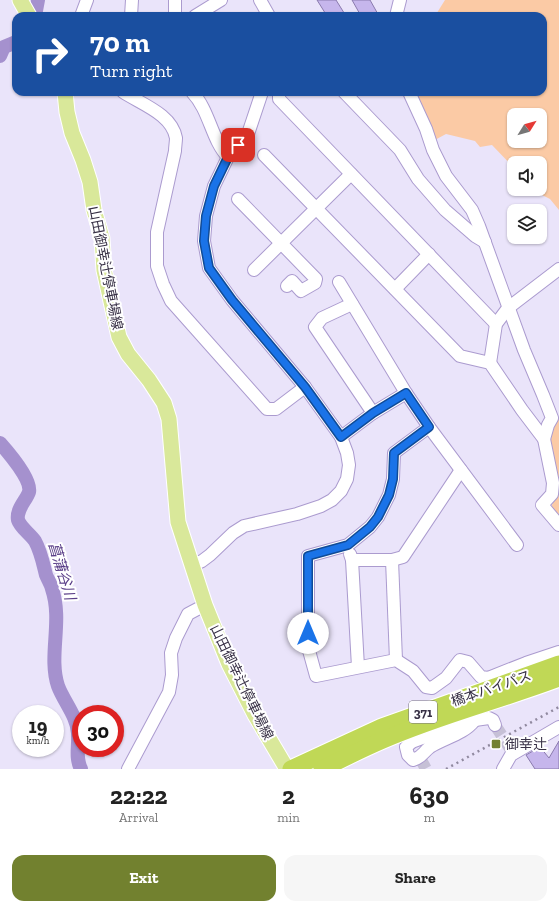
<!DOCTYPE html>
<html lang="en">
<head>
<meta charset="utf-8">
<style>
  :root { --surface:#fff; --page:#f6f6f6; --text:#222; --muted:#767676; --accent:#72812f }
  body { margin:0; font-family:"Zilla Slab","Noto Sans JP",serif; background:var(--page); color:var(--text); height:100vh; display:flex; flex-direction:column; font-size:15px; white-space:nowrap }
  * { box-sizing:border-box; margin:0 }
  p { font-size:13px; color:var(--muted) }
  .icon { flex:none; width:22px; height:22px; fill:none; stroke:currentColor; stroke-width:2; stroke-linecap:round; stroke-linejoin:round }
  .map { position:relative; height:769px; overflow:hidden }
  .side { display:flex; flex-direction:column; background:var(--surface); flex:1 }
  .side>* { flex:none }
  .hud { position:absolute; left:12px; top:12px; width:535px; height:84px; border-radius:12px; box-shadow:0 1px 3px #0004; background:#1a4fa0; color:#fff; overflow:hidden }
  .needle { width:26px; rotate:53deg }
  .tools { position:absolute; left:507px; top:108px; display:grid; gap:8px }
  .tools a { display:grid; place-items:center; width:40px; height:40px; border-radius:8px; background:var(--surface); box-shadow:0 1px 3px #0004; font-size:20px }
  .speed { position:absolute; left:12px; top:705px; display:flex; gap:8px; font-size:20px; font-weight:700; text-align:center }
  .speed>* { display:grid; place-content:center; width:52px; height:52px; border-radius:50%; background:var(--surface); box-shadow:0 1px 3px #0004; line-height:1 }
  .speed small { font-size:10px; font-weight:400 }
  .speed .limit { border:6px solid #d22; background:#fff; color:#111 }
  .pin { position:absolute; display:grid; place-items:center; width:34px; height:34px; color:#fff; margin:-17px; border-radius:8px; box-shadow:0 2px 6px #0006 }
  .me { position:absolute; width:44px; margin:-22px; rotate:0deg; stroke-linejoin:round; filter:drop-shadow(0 0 3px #0008) }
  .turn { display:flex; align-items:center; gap:14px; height:84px; padding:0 12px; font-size:18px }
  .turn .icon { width:52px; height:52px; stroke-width:2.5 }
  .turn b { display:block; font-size:28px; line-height:34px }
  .eta { display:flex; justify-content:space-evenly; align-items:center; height:68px; text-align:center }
  .eta b { font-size:24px; font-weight:700; line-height:28px }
  .action { display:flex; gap:8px; margin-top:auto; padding:8px 12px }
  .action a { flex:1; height:46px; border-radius:12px; background:var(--accent); color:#fff; font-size:16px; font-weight:700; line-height:46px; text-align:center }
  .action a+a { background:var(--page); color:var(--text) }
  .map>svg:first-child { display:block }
  .green { fill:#fbcaa5; fill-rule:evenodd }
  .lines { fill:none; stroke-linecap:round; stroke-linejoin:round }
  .river { stroke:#a591ce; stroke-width:14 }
  .building { fill:#c6b6ec; stroke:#8a7aad }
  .minor-tunnel { stroke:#c6c0d6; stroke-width:12; stroke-dasharray:12 6; stroke-linecap:butt }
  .minor-casing { stroke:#ab9bcf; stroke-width:14 }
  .major-casing { stroke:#fff; stroke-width:17 }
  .highway-casing { stroke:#fff; stroke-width:19 }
  .minor { stroke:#fff; stroke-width:12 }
  .major { stroke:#d9e89a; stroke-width:15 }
  .highway { stroke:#c0d856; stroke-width:17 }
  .rail { stroke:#90899f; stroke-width:2.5; stroke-dasharray:2 4; stroke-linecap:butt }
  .route-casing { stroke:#114b97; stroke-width:10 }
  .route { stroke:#1a73e8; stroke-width:7 }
  .poi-dot { fill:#72812f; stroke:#fff; stroke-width:1.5 }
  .labels { text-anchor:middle; stroke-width:4; stroke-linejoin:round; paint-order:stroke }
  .shield { fill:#fff; stroke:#746f7e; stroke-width:1 }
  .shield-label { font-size:13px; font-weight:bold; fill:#383146 }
  .street-label { font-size:14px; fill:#383146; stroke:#fff }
  .poi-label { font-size:14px; fill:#383146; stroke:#fff; text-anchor:start }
  .water-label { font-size:15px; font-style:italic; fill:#5a3e88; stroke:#fff }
</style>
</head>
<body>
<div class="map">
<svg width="559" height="769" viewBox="0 0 559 769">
  <rect width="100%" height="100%" fill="#eae4fa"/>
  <g class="green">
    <path d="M 445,0 L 559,0 L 559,210 L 550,199 L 540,194 L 536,189 L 540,189 L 540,163 L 514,163 L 514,168 L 492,145 L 480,147 L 475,141 L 446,134 L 433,141 L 413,92 L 543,92 L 543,16 L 435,16 ZM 514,115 L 540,115 L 540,141 L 514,141 Z"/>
    <path d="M 559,417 L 559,517 L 551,510 L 557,484 L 550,449 L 553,422 Z"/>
  </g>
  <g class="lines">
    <g class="river">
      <path d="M 35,16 L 38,0"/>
      <path d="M 0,56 L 4,47 L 16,42"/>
      <path d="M 0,443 C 8,452 32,480 29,492 C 26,501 16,509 18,520 C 20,527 30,534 35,541 C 41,552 43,563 46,575 C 48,580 51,584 52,589 C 63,621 48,656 58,686 C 64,702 77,716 78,733 C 79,746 75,757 81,769"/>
    </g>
  </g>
  <g class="building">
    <path d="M 317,0 L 336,0 L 346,16 L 327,16 Z"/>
    <path d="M 352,0 L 370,0 L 379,16 L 361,16 Z"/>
    <path d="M 559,741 L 559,769 L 535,769 L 526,755 L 540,747 L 549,758 Z"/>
  </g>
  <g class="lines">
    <g class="minor-tunnel">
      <path d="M 495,725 L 511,750"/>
      <path d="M 420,758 L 426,769"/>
    </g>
    <defs>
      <g id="minor">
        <path d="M 175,0 L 175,16"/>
        <path d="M 260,0 L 269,16"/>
        <path d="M 81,16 L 87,0"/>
        <path d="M 131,16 L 132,0"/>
        <path d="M 195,16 L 221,0"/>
        <path d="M 396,16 L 400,0"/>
        <path d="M 123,92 C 141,104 172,114 176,138 C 176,142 175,147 175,151 L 157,232 L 157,266 L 163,284 L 171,301 L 267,409 L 276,409 L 305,387"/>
        <path d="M 192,92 C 210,111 211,139 228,157"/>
        <path d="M 279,92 L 279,99 L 496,324"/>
        <path d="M 344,92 L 400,150 L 418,179 L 445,210 L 475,236 L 485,242"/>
        <path d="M 409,92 L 426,129 L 433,150 L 446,176 L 472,210 L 479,226 L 524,350 L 543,395 L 552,418 L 548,425 L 544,439"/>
        <path d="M 264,155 L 460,356 L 490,363 L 522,410 L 544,439 L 553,483 L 552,494 L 542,505 L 559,525"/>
        <path d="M 238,199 L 316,279 L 315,283 L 301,291 L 292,281 L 287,286"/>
        <path d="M 254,270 L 351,174"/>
        <path d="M 339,282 L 406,393 L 429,427 L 517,545"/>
        <path d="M 395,289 L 429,254"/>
        <path d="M 352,304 L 322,318 L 315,327 L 373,413"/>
        <path d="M 490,363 L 496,324 L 508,308 L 559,269"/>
        <path d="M 429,427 L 394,453 L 393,479 L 389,495 L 378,517 L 370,527 L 348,545 L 308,556 L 308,647 L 316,676 L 396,660 L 413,671 L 426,687 L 432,688 L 446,678 L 460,660 L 468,662 L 481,677 L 488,678 L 526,663 L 559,652"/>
        <path d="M 341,437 L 373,413 L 406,393"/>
        <path d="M 350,554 L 352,560 L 358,667"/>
        <path d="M 352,560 L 392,560 L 403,557 L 461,470"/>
        <path d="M 392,560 L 396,660"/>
        <path d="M 193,565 L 202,561 L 210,555 L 233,533 L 244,526 L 297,514 L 321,506 L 332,500 L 341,491 L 347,479 L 349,465 L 347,453 L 341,437 L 305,387 L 232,300 L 209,268 L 204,241 L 206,216 L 214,186 L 228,157 L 248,134 L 262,92"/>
        <path d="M 468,705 L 466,715 L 462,723 L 412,742 L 406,747 L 408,755 L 413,760 C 423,757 423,752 430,747 C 444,738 464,734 474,721 C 477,716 478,706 480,700"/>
        <path d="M 475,720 L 489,718 L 493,720 L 495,725"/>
        <path d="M 128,769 L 169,692 L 172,675 L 171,653 L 176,638 L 188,614 L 205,605"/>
        <path d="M 503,769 L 511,755 L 559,727"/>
      </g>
      <g id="major">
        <path d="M 20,0 L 29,16"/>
        <path d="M 65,92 L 67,112 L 72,133 L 83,160 L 90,182 L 94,210 L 102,238 L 104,270 L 119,337 L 128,354 L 149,380 L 164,403 L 169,419 L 178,522 L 205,605 L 229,664 L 255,715 L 287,769"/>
      </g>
      <g id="highway">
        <path d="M 291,769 L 382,727 L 559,664"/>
        <path d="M 322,769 C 342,759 362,749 383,740 C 440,715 501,700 559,678"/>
      </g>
    </defs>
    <use href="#minor" class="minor-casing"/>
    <use href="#major" class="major-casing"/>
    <use href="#highway" class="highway-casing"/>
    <use href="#minor" class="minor"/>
    <use href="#major" class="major"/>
    <use href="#highway" class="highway"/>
    <path class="rail" d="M 446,769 L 559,707"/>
  </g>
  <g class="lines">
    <defs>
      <path id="route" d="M 238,145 L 228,157 L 214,186 L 206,216 L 204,241 L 209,268 L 232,300 L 305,387 L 341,437 L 373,413 L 406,393 L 429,427 L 394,453 L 393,479 L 389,495 L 378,517 L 370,527 L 348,545 L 308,556 L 308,633"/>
    </defs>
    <use href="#route" class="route-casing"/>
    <use href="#route" class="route"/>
  </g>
  <rect class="poi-dot" x="491" y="739" width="10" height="10" rx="2"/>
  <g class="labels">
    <rect class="shield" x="409" y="701" width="28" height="22" rx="3"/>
    <g class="shield-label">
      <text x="423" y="717">371</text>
    </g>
    <g class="street-label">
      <text transform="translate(106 268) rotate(79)" y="5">山田御幸辻停車場線</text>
      <text transform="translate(242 682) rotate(64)" y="5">山田御幸辻停車場線</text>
      <text transform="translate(491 688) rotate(-19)" y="5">橋本バイパス</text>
    </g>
    <g class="poi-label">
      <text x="505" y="749">御幸辻</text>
    </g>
    <g class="water-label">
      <text transform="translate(62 571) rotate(73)" y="5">菖蒲谷川</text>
    </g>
  </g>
</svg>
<div class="tools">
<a><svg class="needle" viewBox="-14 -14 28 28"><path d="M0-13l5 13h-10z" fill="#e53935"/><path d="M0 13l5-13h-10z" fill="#767676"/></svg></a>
<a><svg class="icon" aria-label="sound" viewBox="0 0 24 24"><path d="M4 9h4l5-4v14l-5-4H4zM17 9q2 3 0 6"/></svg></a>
<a><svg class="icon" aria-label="layers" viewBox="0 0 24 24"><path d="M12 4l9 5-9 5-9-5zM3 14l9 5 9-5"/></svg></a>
</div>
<div class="speed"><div>19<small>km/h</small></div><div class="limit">30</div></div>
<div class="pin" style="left:238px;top:145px;background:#d93025"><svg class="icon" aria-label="arrive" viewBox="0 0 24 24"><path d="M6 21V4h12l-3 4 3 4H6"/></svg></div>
<svg class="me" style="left:308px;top:633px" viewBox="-20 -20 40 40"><circle r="19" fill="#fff"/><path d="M0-13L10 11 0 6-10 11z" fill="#1a73e8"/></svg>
<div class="hud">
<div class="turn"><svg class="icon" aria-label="right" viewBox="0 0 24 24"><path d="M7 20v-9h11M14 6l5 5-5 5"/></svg><div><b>70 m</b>Turn right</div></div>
</div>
</div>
<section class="side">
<div class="eta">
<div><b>22:22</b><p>Arrival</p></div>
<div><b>2</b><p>min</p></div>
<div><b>630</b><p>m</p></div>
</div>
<div class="action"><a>Exit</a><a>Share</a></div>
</section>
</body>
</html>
